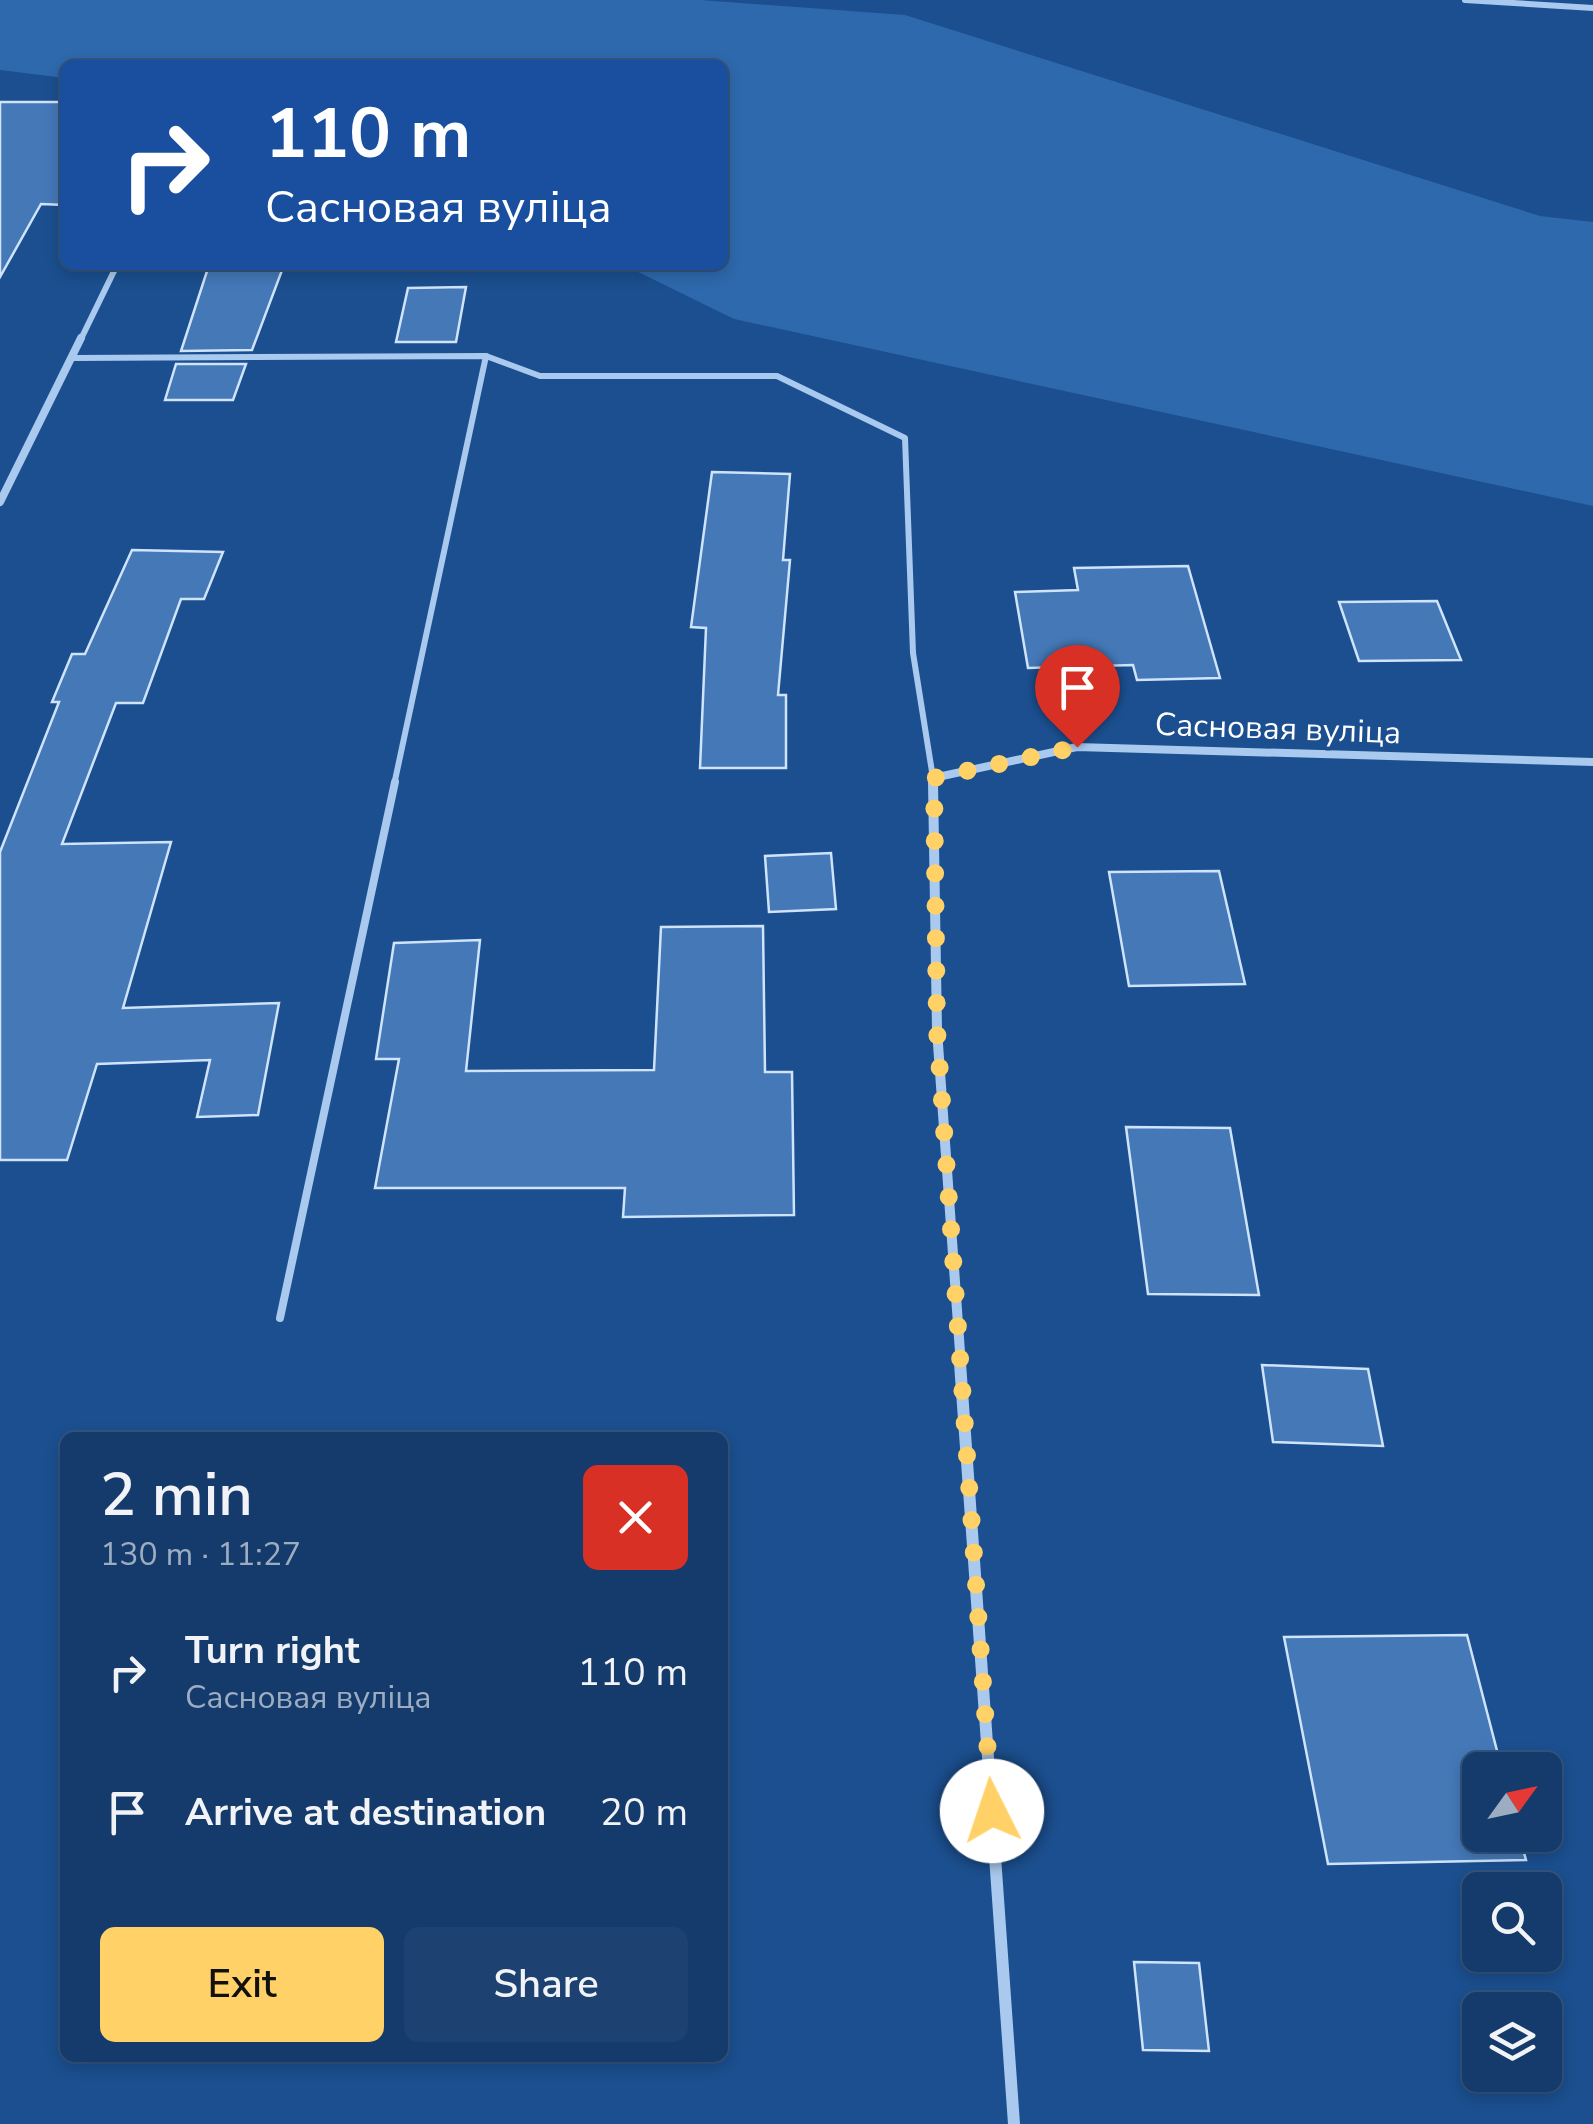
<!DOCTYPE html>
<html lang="en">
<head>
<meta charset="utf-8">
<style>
  :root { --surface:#143b6b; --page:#1d4271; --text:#f1f3f6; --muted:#9dadc1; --line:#33557e; --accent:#ffd166 }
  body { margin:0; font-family:"Nunito Sans",sans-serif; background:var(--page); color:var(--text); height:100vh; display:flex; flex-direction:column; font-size:38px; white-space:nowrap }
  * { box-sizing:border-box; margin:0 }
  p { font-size:32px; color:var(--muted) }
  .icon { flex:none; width:55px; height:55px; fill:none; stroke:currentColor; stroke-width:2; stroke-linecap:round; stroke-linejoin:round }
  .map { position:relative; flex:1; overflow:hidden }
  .drawer { position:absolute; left:60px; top:1432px; width:668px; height:630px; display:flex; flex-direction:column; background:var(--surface); border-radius:15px; box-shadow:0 5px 15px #0003,0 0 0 2px var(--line) }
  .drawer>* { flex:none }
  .guide { position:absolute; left:60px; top:60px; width:668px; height:210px; border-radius:15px; box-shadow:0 5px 15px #0003,0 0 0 2px var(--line); background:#1a4fa0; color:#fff; overflow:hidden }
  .needle { width:65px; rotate:57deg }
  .controls { position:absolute; left:1462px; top:1752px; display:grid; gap:20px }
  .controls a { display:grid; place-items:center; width:100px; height:100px; border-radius:15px; background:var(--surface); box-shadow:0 5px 15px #0003,0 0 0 2px var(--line); font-size:50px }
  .pin { position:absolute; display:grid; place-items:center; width:85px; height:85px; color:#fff; margin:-102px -42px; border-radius:50% 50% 50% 0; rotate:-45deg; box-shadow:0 0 10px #0007 }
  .pin .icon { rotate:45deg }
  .me { position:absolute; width:110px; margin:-55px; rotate:356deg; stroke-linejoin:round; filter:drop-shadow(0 0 8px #0008) }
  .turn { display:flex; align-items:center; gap:35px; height:210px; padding:0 40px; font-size:45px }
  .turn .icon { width:130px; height:130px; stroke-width:2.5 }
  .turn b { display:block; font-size:70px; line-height:85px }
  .round { display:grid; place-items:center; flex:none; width:105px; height:105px; border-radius:15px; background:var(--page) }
  .summary { display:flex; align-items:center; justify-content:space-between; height:170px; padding:0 40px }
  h1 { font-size:60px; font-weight:600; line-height:75px }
  .primary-button { display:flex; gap:20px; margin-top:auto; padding:20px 40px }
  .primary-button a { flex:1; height:115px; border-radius:15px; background:var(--accent); color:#111; font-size:40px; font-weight:600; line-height:115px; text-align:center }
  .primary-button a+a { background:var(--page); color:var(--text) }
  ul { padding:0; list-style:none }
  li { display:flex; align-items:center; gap:30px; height:140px; padding:0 40px }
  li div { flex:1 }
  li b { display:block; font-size:38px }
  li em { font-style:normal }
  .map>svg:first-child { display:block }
  .green { fill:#2e69ad }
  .building { fill:#4478b7; stroke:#cfe3fa; stroke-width:2.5 }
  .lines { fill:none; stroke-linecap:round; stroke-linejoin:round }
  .service-far1 { stroke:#a9c9ee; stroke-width:6 }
  .service { stroke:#a9c9ee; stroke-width:8 }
  .minor-far3 { stroke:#a9c9ee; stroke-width:6 }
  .minor-far2 { stroke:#a9c9ee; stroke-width:8 }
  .minor-far1 { stroke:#a9c9ee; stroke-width:10 }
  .minor { stroke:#a9c9ee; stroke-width:12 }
  .route { stroke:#ffd166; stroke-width:18; stroke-dasharray:0 32.4 }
  .labels { text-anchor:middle; stroke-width:8; stroke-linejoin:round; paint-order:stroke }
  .street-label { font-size:32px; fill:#fff; stroke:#1b4f8f }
</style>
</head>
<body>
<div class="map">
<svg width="1593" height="2124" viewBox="0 0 1593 2124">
  <rect width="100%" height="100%" fill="#1b4f8f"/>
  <path class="green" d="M 0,0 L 701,0 L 905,15 L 1540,216 L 1593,222 L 1593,506 L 734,319 L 624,265 L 722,265 L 722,65 L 65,65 L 65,78 L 0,70 Z"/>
  <g class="building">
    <path d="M 0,102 L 65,102 L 65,205 L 41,204 L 0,277 Z"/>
    <path d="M 209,265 L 284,265 L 252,350 L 181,351 Z"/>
    <path d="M 466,287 L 456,342 L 396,342 L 408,288 Z"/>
    <path d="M 176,364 L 246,364 L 233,400 L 165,400 Z"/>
    <path d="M 712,472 L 790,474 L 783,560 L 790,560 L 778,695 L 786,695 L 786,768 L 700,768 L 706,628 L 691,627 Z"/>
    <path d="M 132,550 L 223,552 L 204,599 L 181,599 L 143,703 L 116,703 L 62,844 L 171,842 L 123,1008 L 279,1003 L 258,1115 L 197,1117 L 210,1060 L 97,1064 L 67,1160 L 0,1160 L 0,852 L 59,702 L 52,702 L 72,654 L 85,654 Z"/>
    <path d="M 1188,566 L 1220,678 L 1137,680 L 1133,665 L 1028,668 L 1015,592 L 1078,590 L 1074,568 Z"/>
    <path d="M 1437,601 L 1461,660 L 1359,661 L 1339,602 Z"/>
    <path d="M 831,853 L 836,909 L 769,912 L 765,856 Z"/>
    <path d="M 1219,871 L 1245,984 L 1129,986 L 1109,872 Z"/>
    <path d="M 763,926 L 765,1072 L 792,1072 L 794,1215 L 623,1217 L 625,1188 L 375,1188 L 399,1059 L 376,1059 L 394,943 L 480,940 L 466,1071 L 654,1070 L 661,927 Z"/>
    <path d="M 1126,1127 L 1230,1128 L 1259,1295 L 1148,1294 Z"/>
    <path d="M 1262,1365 L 1368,1369 L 1383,1446 L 1273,1442 Z"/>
    <path d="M 1467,1635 L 1502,1770 L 1480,1770 L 1480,1835 L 1519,1835 L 1526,1860 L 1328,1864 L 1284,1637 Z"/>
    <path d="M 1134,1962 L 1199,1963 L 1209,2051 L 1143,2050 Z"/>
  </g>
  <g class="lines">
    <g class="service-far1">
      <path d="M 486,356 L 540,376 L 777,376 L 905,438 L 913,653 L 933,778"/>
      <path d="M 73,358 L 486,356 L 394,785"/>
    </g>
    <path class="service" d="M 280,1318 L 395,782"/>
    <g class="minor-far3">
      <path d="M 1465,0 L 1593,8"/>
      <path d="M 80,341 L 117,265"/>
    </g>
    <g class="minor-far2">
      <path d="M 0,502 L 81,338"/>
      <path d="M 933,785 L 933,778 L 1077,747 L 1593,762"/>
    </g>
    <path class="minor-far1" d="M 933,782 L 937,1030 L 961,1366"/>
    <path class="minor" d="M 960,1363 L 1014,2124"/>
  </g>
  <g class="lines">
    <path class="route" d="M 992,1811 L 937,1030 L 934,778 L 1077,747"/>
  </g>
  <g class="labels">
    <g class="street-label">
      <text transform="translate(1278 728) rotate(2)" y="11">Сасновая вуліца</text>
    </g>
  </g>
</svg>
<div class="controls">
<a><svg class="needle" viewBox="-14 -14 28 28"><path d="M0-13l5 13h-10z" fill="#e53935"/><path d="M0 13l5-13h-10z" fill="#9dadc1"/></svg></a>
<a><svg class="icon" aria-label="search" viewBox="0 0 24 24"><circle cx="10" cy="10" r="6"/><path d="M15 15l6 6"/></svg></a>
<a><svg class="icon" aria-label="layers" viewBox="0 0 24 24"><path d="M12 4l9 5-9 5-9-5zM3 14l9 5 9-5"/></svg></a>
</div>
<div class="pin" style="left:1077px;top:747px;background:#d93025"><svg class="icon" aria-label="arrive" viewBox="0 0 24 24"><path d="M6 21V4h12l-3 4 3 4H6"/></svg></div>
<svg class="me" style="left:992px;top:1811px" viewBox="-20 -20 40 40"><circle r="19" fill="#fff"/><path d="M0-13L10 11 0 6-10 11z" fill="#ffd166"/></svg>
<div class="guide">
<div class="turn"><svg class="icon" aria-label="right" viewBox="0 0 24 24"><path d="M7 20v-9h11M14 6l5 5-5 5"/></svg><div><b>110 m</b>Сасновая вуліца</div></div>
</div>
<section class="drawer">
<div class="summary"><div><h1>2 min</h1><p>130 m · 11:27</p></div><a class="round" style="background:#d93025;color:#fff"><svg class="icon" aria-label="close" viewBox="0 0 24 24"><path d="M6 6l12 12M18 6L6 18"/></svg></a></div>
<ul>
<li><svg class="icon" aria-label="right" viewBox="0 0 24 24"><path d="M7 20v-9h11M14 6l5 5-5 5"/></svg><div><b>Turn right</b><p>Сасновая вуліца</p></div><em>110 m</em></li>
<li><svg class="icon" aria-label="arrive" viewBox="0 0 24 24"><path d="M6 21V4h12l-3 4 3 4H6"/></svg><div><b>Arrive at destination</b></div><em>20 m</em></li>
</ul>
<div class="primary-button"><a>Exit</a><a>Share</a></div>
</section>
</div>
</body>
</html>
